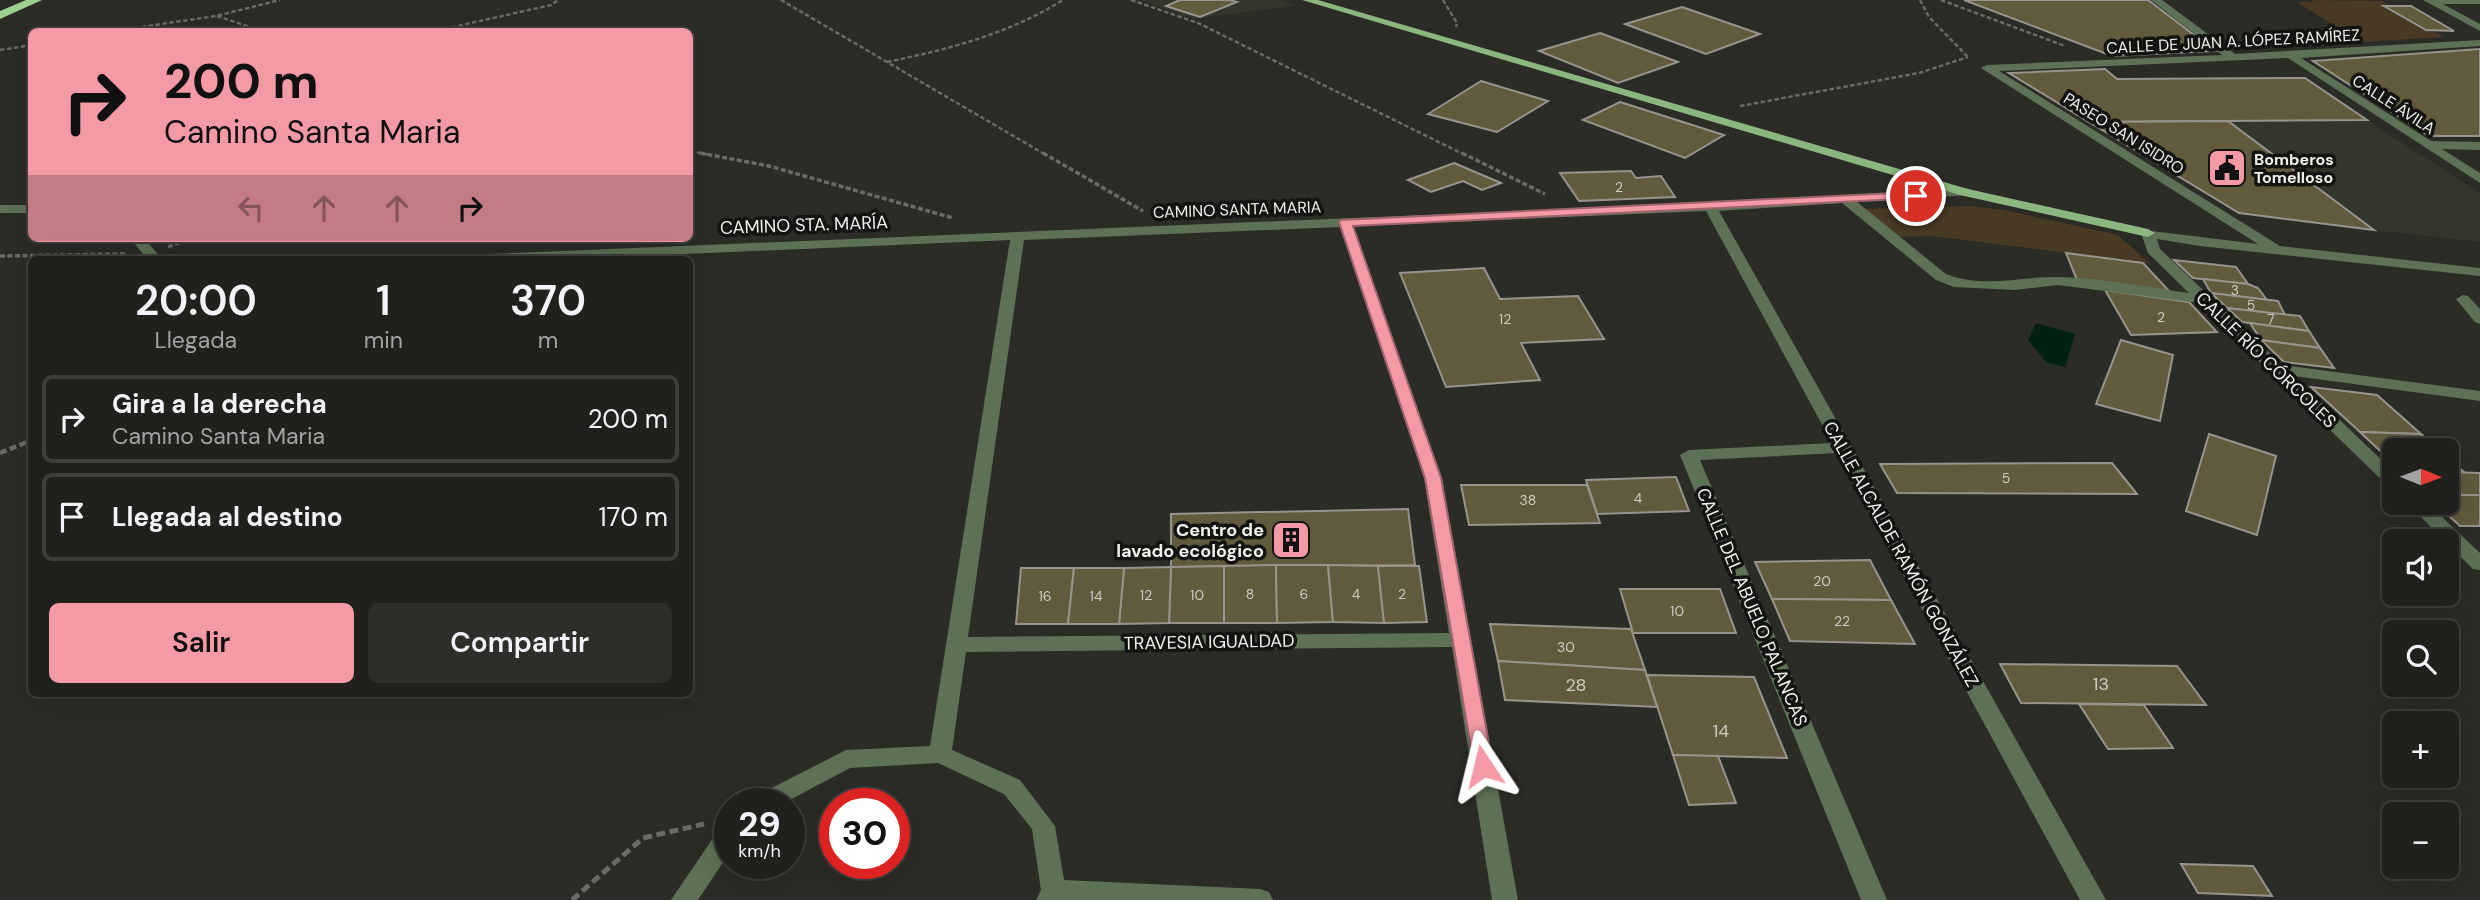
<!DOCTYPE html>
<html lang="es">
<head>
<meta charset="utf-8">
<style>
  :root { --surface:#20211c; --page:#2d2e29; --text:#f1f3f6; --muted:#a2a3a3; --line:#3d3e3b; --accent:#f49aa6 }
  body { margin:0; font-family:"DM Sans",sans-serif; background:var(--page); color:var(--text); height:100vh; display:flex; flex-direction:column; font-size:26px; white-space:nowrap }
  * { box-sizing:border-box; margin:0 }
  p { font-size:23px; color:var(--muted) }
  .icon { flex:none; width:38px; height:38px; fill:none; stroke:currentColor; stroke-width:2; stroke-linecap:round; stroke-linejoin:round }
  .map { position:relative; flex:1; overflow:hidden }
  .drawer { position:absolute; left:28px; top:256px; width:665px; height:441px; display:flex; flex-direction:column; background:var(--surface); border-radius:10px; box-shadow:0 7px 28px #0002,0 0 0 2px var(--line) }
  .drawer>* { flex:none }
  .guide { position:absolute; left:28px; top:28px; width:665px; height:214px; border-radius:10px; box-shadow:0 7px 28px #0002,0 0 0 2px var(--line); background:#f49aa6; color:#111; overflow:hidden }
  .needle { width:46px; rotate:91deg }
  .tools { position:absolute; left:2382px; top:438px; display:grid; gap:14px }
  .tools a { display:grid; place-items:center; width:77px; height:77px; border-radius:10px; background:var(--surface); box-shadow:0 7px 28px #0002,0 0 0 2px var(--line); font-size:35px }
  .speed { position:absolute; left:714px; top:788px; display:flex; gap:14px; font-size:35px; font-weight:700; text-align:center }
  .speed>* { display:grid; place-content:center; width:91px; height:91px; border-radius:50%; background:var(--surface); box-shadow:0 7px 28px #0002,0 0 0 2px var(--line); line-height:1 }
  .speed small { font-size:18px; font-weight:400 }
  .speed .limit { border:10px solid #d22; background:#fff; color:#111 }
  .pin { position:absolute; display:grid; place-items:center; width:60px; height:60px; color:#fff; margin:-30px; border:4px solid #fff; border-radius:50%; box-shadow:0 2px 7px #0007 }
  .me { position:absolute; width:77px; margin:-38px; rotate:350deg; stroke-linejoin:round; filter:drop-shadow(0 0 5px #0008) }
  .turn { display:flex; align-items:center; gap:24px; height:147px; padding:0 21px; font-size:32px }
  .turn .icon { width:91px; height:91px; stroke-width:2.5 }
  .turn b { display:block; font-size:49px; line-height:60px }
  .lanes { display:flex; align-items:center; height:66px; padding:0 21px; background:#0003; justify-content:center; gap:35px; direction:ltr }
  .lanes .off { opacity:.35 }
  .eta { display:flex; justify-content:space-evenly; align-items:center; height:119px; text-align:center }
  .eta b { font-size:42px; font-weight:600; line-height:49px }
  .action { display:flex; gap:14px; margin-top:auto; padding:14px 21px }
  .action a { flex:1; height:80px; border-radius:10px; background:var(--accent); color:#111; font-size:28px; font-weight:600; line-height:80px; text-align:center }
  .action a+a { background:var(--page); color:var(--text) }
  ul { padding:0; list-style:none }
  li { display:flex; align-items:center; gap:21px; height:88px; margin:0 14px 10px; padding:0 7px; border:4px solid var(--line); border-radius:10px }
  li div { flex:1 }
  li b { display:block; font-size:26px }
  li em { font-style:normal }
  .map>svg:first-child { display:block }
  .built { fill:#33362a }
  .green { fill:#493a26 }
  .water { fill:#032113 }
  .building { fill:#615a3d; stroke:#96948c; stroke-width:2 }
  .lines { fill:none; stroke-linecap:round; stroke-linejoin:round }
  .path-far3 { stroke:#6a6b66; stroke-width:2.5; stroke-dasharray:4.5 2.5; stroke-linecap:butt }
  .path-far2 { stroke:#6a6b66; stroke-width:3.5; stroke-dasharray:5 2.5; stroke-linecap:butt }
  .path-far1 { stroke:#6a6b66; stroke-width:4.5; stroke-dasharray:7 3.5; stroke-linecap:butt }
  .path { stroke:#6a6b66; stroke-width:5; stroke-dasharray:9 4.5; stroke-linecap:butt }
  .minor { fill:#5c7156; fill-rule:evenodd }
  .major { fill:#8cb67f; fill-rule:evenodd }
  .highway { fill:#9ed18f; fill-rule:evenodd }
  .route { fill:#f49aa6; stroke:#9f646c; stroke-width:2 }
  .labels { text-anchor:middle; stroke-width:7; stroke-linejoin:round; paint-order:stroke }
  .number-label { font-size:14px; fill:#cccbc1 }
  .far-street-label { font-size:16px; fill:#f0f1ed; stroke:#131411 }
  .far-poi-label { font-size:16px; font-weight:bold; fill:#f0f1ed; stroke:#131411; text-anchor:start }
  .street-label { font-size:18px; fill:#f0f1ed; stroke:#131411 }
  .poi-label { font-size:18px; font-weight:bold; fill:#f0f1ed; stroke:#131411; text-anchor:end }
  .near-number-label { font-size:18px; fill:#cccbc1 }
</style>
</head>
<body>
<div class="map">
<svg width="2480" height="900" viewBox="0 0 2480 900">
  <rect width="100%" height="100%" fill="#2b2c26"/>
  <g class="built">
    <path d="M 1140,0 L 1280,0 L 1299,5 L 1194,19 Z"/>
    <path d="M 2367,120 L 2480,193 L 2480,242 L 2374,230 L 2228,121 Z"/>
  </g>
  <g class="green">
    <path d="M 2312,0 L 2382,1 L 2389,5 L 2382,6 L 2425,31 L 2433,31 L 2444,37 L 2360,42 L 2297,2 L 2314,2 Z"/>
    <path d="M 1971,206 L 2004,210 L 2118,235 L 2149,263 L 1932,236 L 1892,237 L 1864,209 Z"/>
  </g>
  <path class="water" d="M 2036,323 L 2075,334 L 2065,367 L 2046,362 L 2028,340 Z"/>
  <g class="building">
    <path d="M 1180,0 L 1230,0 L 1237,2 L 1200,17 L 1166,6 Z"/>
    <path d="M 1964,0 L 2148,0 L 2215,51 L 2112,56 Z"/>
    <path d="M 2384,6 L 2411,6 L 2454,31 L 2426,30 Z"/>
    <path d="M 1682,7 L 1760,34 L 1706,54 L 1625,24 Z"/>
    <path d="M 1600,33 L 1678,62 L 1618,83 L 1539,51 Z"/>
    <path d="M 2480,49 L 2480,136 L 2429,136 L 2313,61 Z"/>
    <path d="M 2105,69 L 2117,79 L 2305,78 L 2367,120 L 2089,122 L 2009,73 Z"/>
    <path d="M 1481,81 L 1548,101 L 1497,132 L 1428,114 Z"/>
    <path d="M 1620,102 L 1724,135 L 1685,158 L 1583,120 Z"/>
    <path d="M 2228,121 L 2374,230 L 2239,213 L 2089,122 Z"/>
    <path d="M 1454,163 L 1501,183 L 1482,190 L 1463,181 L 1431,192 L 1408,180 Z"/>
    <path d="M 1631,171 L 1636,178 L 1661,176 L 1675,197 L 1579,201 L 1560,173 Z"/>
    <path d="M 2066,253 L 2143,263 L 2169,291 L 2077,280 Z"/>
    <path d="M 2174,260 L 2236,267 L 2248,284 L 2193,278 Z"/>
    <path d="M 1484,268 L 1500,299 L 1578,296 L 1604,339 L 1521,343 L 1540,380 L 1446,387 L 1400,273 Z"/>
    <path d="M 2203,279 L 2248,284 L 2258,288 L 2267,300 L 2211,293 Z"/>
    <path d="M 2105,290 L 2189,302 L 2217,332 L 2131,335 Z"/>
    <path d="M 2211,293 L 2278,301 L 2285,315 L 2227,308 Z"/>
    <path d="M 2227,308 L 2300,316 L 2309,331 L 2242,322 Z"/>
    <path d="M 2250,323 L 2309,331 L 2320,348 L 2261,340 Z"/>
    <path d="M 2121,340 L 2173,355 L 2160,421 L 2096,404 Z"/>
    <path d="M 2261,340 L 2320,348 L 2334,368 L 2284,362 Z"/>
    <path d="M 2311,387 L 2377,395 L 2421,434 L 2360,432 Z"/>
    <path d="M 2360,432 L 2421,434 L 2439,450 L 2394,450 L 2394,464 Z"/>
    <path d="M 2209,434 L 2276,456 L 2257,535 L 2186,511 Z"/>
    <path d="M 2446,456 L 2464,472 L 2446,472 Z"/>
    <path d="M 2112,463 L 2137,494 L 1897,493 L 1880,464 Z"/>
    <path d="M 2446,472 L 2480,473 L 2480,495 L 2446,495 Z"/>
    <path d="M 1676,477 L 1689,511 L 1597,514 L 1586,480 Z"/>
    <path d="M 1461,485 L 1587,485 L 1600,523 L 1469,525 Z"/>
    <path d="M 2446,495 L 2480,495 L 2480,526 L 2460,526 L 2434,502 L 2446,502 Z"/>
    <path d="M 1408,509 L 1415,565 L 1171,567 L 1171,514 Z"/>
    <path d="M 1870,560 L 1891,600 L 1772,599 L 1755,562 Z"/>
    <path d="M 1276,565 L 1277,623 L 1224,623 L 1224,566 Z"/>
    <path d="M 1276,565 L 1328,565 L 1333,622 L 1277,623 Z"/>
    <path d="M 1328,565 L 1378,566 L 1384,623 L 1333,622 Z"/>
    <path d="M 1224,566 L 1224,623 L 1169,623 L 1171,567 Z"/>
    <path d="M 1378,566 L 1419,566 L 1427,622 L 1384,623 Z"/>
    <path d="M 1171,567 L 1169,623 L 1119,624 L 1124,568 Z"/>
    <path d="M 1021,568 L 1074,568 L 1068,624 L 1016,624 Z"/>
    <path d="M 1074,568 L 1124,568 L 1119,624 L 1068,624 Z"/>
    <path d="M 1620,589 L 1720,589 L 1736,633 L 1633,633 Z"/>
    <path d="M 1772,599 L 1891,600 L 1915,644 L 1790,641 Z"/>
    <path d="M 1490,624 L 1631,629 L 1645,670 L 1498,661 Z"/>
    <path d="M 1498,661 L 1645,670 L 1657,707 L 1505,700 Z"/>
    <path d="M 2000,664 L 2177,666 L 2206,705 L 2021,703 Z"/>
    <path d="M 1647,675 L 1754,677 L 1787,758 L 1673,755 Z"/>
    <path d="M 2079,704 L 2144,705 L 2173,748 L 2108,749 Z"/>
    <path d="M 1673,755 L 1718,756 L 1736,803 L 1689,805 Z"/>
    <path d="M 2181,864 L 2253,866 L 2272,896 L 2198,893 Z"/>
  </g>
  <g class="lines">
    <g class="path-far3">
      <path d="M 781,0 L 1046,155"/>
      <path d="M 1131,0 L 1198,23 L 1465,155"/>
      <path d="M 1443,0 L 1457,23 L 1456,27"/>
      <path d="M 1920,0 L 1929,17 L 1969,58"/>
      <path d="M 1941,0 L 2065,46"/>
      <path d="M 217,16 L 265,32"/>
      <path d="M 107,32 L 216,16 L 280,0"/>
      <path d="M 431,32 L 551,5 L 558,0"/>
      <path d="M 0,50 L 32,45"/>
      <path d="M 887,62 C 950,49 1008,34 1063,0"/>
      <path d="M 1740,106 L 1919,73 L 1968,57"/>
      <path d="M 690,151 L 710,155"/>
    </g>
    <g class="path-far2">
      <path d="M 700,153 L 769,166 L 953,218"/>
      <path d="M 1043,153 L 1143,211"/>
      <path d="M 1462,153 L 1545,194"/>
      <path d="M 168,247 L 190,238"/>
      <path d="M 0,256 L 125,254"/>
    </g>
    <path class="path-far1" d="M 0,453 L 32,440"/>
    <path class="path" d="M 572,900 L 643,838 L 704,824"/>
    <g class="minor">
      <path d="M 2151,0 L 2162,0 L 2235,54 L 2480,40 L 2480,46 L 2301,58 L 2431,141 L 2480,142 L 2480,150 L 2442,149 L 2480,173 L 2480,183 L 2288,58 L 1999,71 L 2280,246 L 2480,268 L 2480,276 L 2200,246 L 2157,239 L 2160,249 L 2282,365 L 2480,391 L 2480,401 L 2294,376 L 2394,472 L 2394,488 L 2388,486 L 2199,303 L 2058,285 L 2015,290 L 1954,287 L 1936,280 L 1842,203 L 1719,211 L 2106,900 L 2080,900 L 1837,453 L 1700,460 L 1887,900 L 1861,900 L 1680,455 L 1689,450 L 1832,443 L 1706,211 L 1353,226 L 1442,478 L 1518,900 L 1492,900 L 1452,647 L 966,652 L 952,750 L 1020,780 L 1055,826 L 1064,880 L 1260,889 L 1269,892 L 1273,900 L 1036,900 L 1041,890 L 1032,829 L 1004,794 L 938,763 L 850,768 L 784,803 L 752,803 L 756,796 L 846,750 L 930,746 L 1010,240 L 568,259 L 459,259 L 466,255 L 1710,203 L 1965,188 L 1970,189 L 1970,195 L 1857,202 L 1946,274 C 1985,289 2020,276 2059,277 C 2102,278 2146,287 2189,293 L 2148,253 L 2141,233 L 2143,230 L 2258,244 L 1981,68 L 1987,65 L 2222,55 ZM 1340,227 L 1424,478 L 1449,633 L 968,637 L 1024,240 Z"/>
      <path d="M 2423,0 L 2480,0 L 2480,4 L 2443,4 L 2480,24 L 2480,31 Z"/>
      <rect x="0" y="205" width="32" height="8"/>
      <path d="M 130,238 L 144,238 L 162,259 L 147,259 Z"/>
      <path d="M 2463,295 L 2468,296 L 2480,309 L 2480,324 L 2475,322 L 2456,299 Z"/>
      <path d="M 2406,502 L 2426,502 L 2480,553 L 2480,570 L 2473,569 Z"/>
      <path d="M 730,822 L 730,852 L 698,900 L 671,900 L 722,825 Z"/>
    </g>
    <path class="major" d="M 1302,0 L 1318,0 L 1968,189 L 2148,229 L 2155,233 L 2148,237 L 1960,195 Z"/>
    <path class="highway" d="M 26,0 L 42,0 L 0,19 L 0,11 Z"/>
  </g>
  <path class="route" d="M 1916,192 L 1922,196 L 1921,198 L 1353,226 L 1441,478 L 1493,766 L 1490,771 L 1483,774 L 1475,771 L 1425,478 L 1339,222 L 1341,220 Z"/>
  <defs>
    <symbol id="civic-square" viewBox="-11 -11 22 22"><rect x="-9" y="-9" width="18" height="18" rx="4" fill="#f49aa6" stroke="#131411"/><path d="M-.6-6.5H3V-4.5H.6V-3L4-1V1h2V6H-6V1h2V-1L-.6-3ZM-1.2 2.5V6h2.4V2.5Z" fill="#111"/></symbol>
    <symbol id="building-square" viewBox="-11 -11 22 22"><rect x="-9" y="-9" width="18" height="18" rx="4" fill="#f49aa6" stroke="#131411"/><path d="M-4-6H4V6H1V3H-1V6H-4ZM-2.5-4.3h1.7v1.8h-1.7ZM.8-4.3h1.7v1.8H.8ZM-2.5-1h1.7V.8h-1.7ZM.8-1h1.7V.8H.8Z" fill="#111"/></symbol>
  </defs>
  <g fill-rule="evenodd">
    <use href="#civic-square" x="2205" y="146" width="44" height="44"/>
    <use href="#building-square" x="1269" y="518" width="44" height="44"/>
  </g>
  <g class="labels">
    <g class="number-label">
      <text x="1619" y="192">2</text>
      <text x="2235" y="295">3</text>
      <text x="2251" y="310">5</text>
      <text x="2161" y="322">2</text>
      <text x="1505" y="324">12</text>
      <text x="2271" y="324">7</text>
      <text x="2006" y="483">5</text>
      <text x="1638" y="503">4</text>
      <text x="1528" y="505">38</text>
      <text x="1822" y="586">20</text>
      <text x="1250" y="599">8</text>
      <text x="1304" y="599">6</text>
      <text x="1356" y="599">4</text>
      <text x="1402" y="599">2</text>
      <text x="1146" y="600">12</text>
      <text x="1197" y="600">10</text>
      <text x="1045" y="601">16</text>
      <text x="1096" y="601">14</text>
      <text x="1677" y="616">10</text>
      <text x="1842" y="626">22</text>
      <text x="1566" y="652">30</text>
    </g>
    <g class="far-street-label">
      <text transform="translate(2233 41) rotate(-3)" y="6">CALLE DE JUAN A. LÓPEZ RAMÍREZ</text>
      <text transform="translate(2394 104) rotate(33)" y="6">CALLE ÁVILA</text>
      <text transform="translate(2124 133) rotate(32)" y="6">PASEO SAN ISIDRO</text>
      <text transform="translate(1237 209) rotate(-2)" y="6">CAMINO SANTA MARIA</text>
    </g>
    <g class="far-poi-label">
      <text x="2254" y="165">Bomberos<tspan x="2254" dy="18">Tomelloso</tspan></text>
    </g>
    <g class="street-label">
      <text transform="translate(804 225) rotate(-2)" y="6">CAMINO STA. MARÍA</text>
      <text transform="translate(2266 360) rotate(44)" y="6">CALLE RÍO CÓRCOLES</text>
      <text transform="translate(1901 554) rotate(61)" y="6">CALLE ALCALDE RAMÓN GONZÁLEZ</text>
      <text transform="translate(1752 607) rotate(67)" y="6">CALLE DEL ABUELO PALANCAS</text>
      <text transform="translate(1209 642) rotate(-1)" y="6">TRAVESIA IGUALDAD</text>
    </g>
    <g class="poi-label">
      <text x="1264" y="536">Centro de<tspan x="1264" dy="21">lavado ecológico</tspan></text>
    </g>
    <g class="near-number-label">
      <text x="2101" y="690">13</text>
      <text x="1576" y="691">28</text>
      <text x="1721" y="737">14</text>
    </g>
  </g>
</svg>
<div class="tools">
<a><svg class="needle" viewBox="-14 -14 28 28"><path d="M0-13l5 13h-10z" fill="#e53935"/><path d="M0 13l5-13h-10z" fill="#a2a3a3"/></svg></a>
<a><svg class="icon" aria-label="sound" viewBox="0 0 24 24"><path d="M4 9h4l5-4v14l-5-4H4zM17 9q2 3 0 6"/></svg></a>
<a><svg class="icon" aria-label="search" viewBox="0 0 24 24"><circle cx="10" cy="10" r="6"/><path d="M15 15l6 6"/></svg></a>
<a>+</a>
<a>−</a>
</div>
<div class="speed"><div>29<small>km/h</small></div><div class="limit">30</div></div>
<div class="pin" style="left:1916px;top:196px;background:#d93025"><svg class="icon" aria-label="arrive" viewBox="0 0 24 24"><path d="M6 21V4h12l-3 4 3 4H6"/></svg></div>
<svg class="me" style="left:1483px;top:766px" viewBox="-20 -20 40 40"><path d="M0-17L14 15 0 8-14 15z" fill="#f49aa6" stroke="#fff" stroke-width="4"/></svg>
<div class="guide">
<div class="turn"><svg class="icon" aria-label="right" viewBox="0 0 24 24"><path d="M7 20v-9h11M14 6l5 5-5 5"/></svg><div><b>200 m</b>Camino Santa Maria</div></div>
<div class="lanes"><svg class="icon off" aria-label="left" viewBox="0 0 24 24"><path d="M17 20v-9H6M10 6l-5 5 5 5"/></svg><svg class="icon off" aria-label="ahead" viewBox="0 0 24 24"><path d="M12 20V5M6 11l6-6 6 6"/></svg><svg class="icon off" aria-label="ahead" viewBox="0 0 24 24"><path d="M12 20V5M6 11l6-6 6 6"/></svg><svg class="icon" aria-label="right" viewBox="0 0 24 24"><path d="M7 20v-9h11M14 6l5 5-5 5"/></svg></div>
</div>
<section class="drawer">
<div class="eta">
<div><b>20:00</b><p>Llegada</p></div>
<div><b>1</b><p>min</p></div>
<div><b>370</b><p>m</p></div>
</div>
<ul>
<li><svg class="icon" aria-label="right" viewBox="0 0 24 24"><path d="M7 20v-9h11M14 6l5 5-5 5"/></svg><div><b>Gira a la derecha</b><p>Camino Santa Maria</p></div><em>200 m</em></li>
<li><svg class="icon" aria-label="arrive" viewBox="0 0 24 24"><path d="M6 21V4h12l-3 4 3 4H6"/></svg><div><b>Llegada al destino</b></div><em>170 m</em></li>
</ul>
<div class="action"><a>Salir</a><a>Compartir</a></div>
</section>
</div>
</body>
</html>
